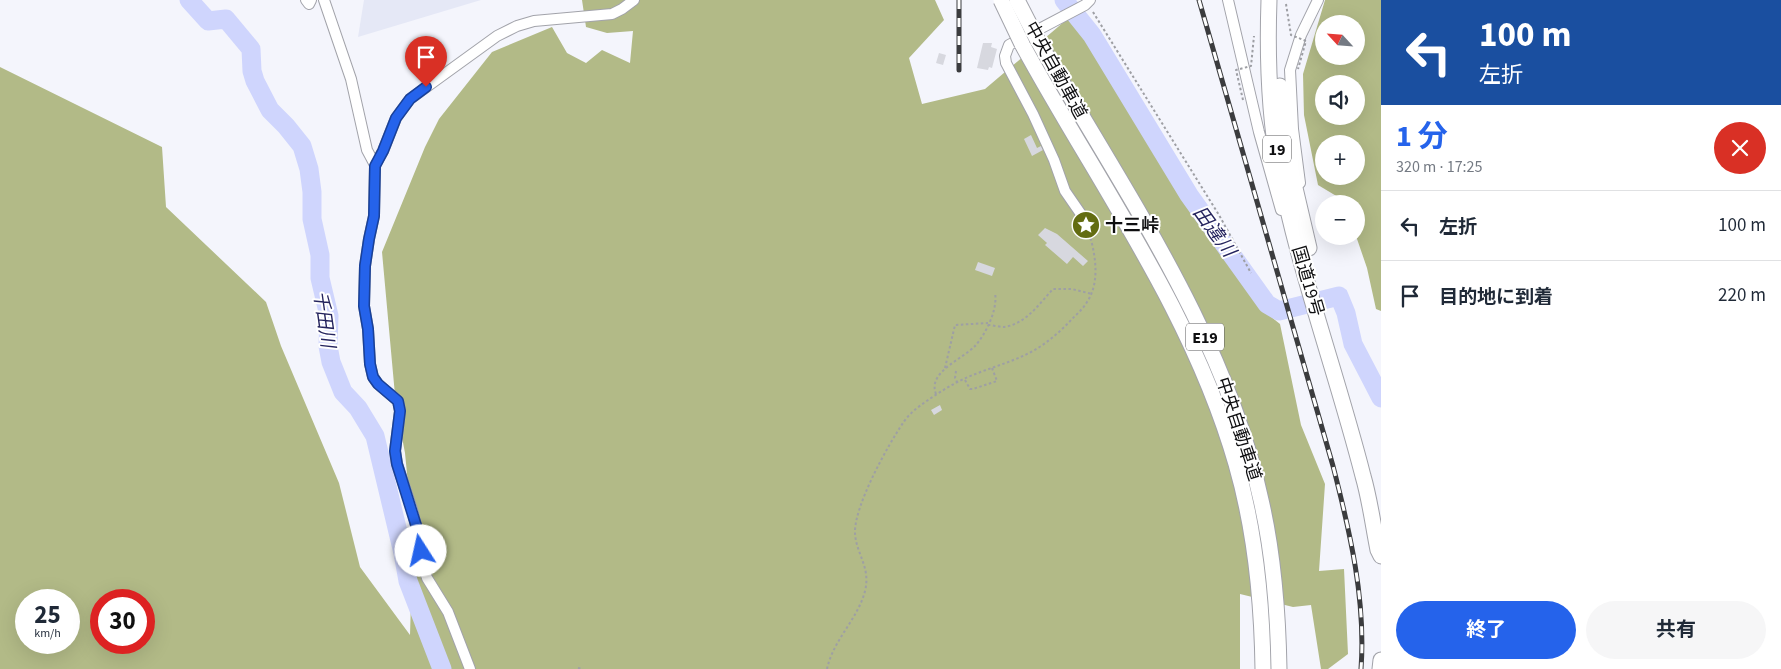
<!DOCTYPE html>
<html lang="ja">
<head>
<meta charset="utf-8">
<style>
  :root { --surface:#fff; --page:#f6f6f7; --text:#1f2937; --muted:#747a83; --line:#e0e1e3; --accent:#2563eb }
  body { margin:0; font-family:"Source Sans 3","Noto Sans JP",sans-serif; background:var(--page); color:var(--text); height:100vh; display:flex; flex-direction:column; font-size:19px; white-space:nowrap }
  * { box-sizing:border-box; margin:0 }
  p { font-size:16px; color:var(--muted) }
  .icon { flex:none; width:28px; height:28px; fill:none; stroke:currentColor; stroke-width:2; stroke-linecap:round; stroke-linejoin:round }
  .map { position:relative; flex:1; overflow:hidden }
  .drawer { display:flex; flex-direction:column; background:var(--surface); width:400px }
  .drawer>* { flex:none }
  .top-card { background:#1a4fa0; color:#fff; overflow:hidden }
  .needle { width:32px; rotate:296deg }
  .buttons { position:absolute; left:1315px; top:15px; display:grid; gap:10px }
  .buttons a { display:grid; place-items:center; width:50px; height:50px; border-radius:50%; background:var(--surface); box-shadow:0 5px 20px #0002; font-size:25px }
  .speed { position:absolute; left:15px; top:589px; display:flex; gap:10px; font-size:25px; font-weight:700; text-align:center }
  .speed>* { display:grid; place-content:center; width:65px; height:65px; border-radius:50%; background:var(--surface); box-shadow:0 5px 20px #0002; line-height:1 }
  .speed small { font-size:12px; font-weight:400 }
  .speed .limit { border:8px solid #d22; background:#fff; color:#111 }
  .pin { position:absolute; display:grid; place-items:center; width:42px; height:42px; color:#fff; margin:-51px -21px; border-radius:50% 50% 50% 0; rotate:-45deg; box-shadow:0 0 5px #0007 }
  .pin .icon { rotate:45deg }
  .me { position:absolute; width:55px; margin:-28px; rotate:350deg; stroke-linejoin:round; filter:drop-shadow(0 0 4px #0008) }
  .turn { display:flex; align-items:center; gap:18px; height:105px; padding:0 15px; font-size:22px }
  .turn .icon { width:65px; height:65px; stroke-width:2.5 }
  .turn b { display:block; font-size:35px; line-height:42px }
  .round { display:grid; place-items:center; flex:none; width:52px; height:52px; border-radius:26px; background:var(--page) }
  .headline { display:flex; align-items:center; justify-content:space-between; height:85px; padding:0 15px }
  h1 { font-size:30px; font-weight:700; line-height:38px; color:var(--accent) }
  .button { display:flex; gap:10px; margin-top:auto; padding:10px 15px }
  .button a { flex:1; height:58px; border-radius:30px; background:var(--accent); color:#fff; font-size:20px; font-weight:700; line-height:58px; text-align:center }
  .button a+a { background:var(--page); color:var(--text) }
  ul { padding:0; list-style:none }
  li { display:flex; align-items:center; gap:15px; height:70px; padding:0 15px; border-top:1px solid var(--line) }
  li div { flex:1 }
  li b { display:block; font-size:19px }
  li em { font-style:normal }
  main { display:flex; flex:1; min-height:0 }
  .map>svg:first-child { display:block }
  .built { fill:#e5e8f6 }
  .forest { fill:#b2ba87; fill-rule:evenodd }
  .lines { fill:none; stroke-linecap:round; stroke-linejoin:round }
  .river { stroke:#cfd5fd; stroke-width:19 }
  .building { fill:#d7d8df }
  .minor-casing { stroke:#a2a3aa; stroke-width:12 }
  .highway-casing { stroke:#a2a3aa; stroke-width:17 }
  .path { stroke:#9e9fa4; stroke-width:2; stroke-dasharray:2.5 2.5; stroke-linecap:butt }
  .minor { stroke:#fff; stroke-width:10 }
  .highway { stroke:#fff; stroke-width:15 }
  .rail-casing { stroke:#3b3c3e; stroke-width:5 }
  .rail { stroke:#fff; stroke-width:3; stroke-dasharray:9; stroke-linecap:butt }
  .highway-bridge-casing { stroke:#a2a3aa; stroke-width:17; stroke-linecap:butt }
  .path-bridge { stroke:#9e9fa4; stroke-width:2; stroke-dasharray:2.5 2.5; stroke-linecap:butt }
  .highway-bridge { stroke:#fff; stroke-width:15 }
  .route-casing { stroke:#184099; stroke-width:12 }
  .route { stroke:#2563eb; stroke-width:9 }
  .labels { text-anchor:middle; stroke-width:4; stroke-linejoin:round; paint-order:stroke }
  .shield { fill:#fff; stroke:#565658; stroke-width:1 }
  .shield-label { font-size:16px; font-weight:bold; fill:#0e0e10 }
  .street-label { font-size:18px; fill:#0e0e10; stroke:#fff }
  .poi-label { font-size:18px; font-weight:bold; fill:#0e0e10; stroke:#fff; text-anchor:start }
  .water-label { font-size:19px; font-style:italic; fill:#25245e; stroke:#fff }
</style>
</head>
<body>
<main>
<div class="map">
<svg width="1381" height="669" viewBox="0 0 1381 669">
  <rect width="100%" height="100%" fill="#f4f5fc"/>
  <path class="built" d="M 364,0 L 481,0 L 358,37 Z"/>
  <g class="forest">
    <path d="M 582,0 L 935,0 L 944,20 L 909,58 L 922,104 L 985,89 L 1072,15 L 1104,64 L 1184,201 L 1265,312 L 1280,324 L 1301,425 L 1325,484 L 1319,571 L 1344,569 L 1348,654 L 1328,669 L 1321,669 L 1311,605 L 1293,607 L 1240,594 L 1240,669 L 0,669 L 0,67 L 162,147 L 166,207 L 266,302 L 281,346 L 339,483 L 360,567 L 410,635 L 413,535 L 405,453 L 396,406 L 382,252 L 425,147 L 439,119 L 492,52 L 552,27 L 567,53 L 586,63 L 602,50 L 630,63 L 633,31 L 607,33 L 586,27 ZM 26,600 L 69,600 L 69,642 L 26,642 ZM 101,600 L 144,600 L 144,642 L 101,642 Z"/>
    <path d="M 1325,0 L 1381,0 L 1381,311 L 1376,309 L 1367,268 L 1356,236 L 1356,204 L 1344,204 L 1343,200 L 1318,185 L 1304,115 L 1303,74 ZM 1324,24 L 1356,24 L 1356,56 L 1324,56 ZM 1324,84 L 1356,84 L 1356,116 L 1324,116 ZM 1324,144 L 1356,144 L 1356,176 L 1324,176 Z"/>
  </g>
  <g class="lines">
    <g class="river">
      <path d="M 189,0 L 208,21 L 226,19 L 251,49 L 252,71 L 255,81 L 270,110 L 286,126 L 302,146 L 309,169 L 312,192 L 312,219 L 320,255 L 320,278 L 329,316 L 328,346 L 331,362 L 343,392 L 358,408 L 375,436 L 403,553 L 408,581 L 442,669"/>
      <path d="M 1064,0 L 1092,35 L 1189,195 L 1267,304 L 1279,311 L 1339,296 L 1346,313 L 1353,344 L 1381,398"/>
    </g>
  </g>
  <g class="building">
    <path d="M 983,43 L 992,43 L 991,47 L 997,49 L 992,68 L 989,67 L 988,70 L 977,68 Z"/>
    <path d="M 939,53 L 946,55 L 943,65 L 936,63 Z"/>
    <path d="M 1031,135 L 1037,148 L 1041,146 L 1043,150 L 1032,156 L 1024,139 Z"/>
    <path d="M 1045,228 L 1057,234 L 1088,261 L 1083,266 L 1073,257 L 1067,264 L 1045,245 L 1047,243 L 1038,235 Z"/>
    <path d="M 978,262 L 995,268 L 992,276 L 975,270 Z"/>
    <path d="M 940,405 L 942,410 L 934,415 L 931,410 Z"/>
  </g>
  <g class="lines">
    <defs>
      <g id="minor">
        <path d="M 306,0 L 309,4 L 311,0"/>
        <path d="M 324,0 L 351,79 L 367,150 L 375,165"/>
        <path d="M 1228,0 L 1259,132 L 1281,210"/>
        <path d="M 1300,183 L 1293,129 L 1290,70 L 1301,35 L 1318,0"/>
        <path d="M 1085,220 L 1065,191 L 1054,160 L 1033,114 L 1006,63 L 1005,56 L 1009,45 L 1085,5 L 1090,0"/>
        <path d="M 470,669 L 448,612 L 427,578 L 422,562 L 420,541 L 412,509 L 397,464 L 395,451 L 400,411 L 398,401 L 378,384 L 373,377 L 370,364 L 368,329 L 364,306 L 365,266 L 369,239 L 374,216 L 375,165 L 383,151 L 396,118 L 410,99 L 497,36 L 517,26 L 534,21 L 612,14 L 622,9 L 634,0"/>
      </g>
      <g id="highway">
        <path d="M 1269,0 C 1267,56 1269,114 1279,169 C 1299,272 1337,374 1363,476 C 1370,500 1373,525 1378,550 L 1381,556"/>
        <path d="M 1037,39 C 1121,188 1224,330 1261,500 C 1274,556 1278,612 1279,669"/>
        <path d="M 1022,44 C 1097,182 1192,310 1236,464 C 1255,530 1262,600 1263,669"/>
        <path d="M 1280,86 L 1288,158 L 1309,248"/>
        <path d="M 1380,669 L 1381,660"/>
      </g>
    </defs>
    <use href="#minor" class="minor-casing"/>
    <use href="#highway" class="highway-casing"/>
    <g class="path">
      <path d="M 1093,12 L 1219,215 L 1251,273"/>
      <path d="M 988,325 C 993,325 999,327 1004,327 C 1026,324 1039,304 1053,289 L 1072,289 L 1092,294"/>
      <path d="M 945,368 L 955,325 L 988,323"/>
      <path d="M 956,371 L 955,378 L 957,382"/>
      <path d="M 965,380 L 970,389 L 973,389 L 997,381 L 992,368"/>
      <path d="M 936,394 C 927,372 963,359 975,346 C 986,334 998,309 995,293"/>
      <path d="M 578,668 L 583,669"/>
      <path d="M 827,669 C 833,640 858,619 865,591 C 871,567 856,554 855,533 C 854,506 888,445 903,423 C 910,412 921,405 931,398 C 946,388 961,379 978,373 C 996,366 1014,361 1031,352 C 1046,344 1060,332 1072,319 C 1077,314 1083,309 1087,302 C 1101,281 1095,252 1088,229"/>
    </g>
    <use href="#minor" class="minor"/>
    <use href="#highway" class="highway"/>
    <defs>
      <g id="rail">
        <path d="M 959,0 L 959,70"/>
        <path d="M 1199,0 L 1333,466 C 1350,532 1366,600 1361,669"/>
      </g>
    </defs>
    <use href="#rail" class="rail-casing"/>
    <use href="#rail" class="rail"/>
    <defs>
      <g id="highway-bridge">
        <path d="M 1001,0 L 1022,44"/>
        <path d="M 1017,0 L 1037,39"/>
      </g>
    </defs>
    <use href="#highway-bridge" class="highway-bridge-casing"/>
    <g class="path-bridge">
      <path d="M 1286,4 L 1291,35 L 1306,41 L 1298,69"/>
      <path d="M 1243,100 L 1236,70 L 1251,66 L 1254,36"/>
    </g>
    <use href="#highway-bridge" class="highway-bridge"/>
  </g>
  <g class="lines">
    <defs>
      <path id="route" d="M 421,551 L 416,525 L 397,464 L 395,451 L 400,411 L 398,401 L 378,384 L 373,377 L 370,364 L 368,329 L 364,306 L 365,266 L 369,239 L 374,216 L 375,166 L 383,151 L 396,118 L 410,99 L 426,87"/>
    </defs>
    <use href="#route" class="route-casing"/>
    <use href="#route" class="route"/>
  </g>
  <defs>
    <symbol id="sight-disc" viewBox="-11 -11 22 22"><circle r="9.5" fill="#636c11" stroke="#fff"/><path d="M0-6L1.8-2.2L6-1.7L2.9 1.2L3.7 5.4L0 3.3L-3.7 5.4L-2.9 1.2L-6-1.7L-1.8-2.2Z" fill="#fff"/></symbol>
  </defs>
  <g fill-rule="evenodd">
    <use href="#sight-disc" x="1070" y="209" width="32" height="32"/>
  </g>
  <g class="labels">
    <g class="shield">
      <rect x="1263" y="135.5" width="28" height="27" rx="4"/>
      <rect x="1186" y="323.5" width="38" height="27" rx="4"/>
    </g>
    <g class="shield-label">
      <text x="1277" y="155">19</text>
      <text x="1205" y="343">E19</text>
    </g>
    <g class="street-label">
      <text transform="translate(1056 70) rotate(61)" y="6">中央自動車道</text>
      <text transform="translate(1308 281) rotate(74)" y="6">国道19号</text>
      <text transform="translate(1239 429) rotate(72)" y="6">中央自動車道</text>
    </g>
    <g class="poi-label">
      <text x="1105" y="231">十三峠</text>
    </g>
    <g class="water-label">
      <text transform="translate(1215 231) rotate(54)" y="7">田違川</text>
      <text transform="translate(325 319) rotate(82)" y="7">千田川</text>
    </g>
  </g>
</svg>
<div class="buttons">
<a><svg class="needle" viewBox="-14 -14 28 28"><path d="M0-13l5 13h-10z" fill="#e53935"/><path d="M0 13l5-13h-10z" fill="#747a83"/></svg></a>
<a><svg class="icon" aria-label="sound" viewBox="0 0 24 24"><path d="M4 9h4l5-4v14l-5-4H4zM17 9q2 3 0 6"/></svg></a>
<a>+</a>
<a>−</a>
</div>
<div class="speed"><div>25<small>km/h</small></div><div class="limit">30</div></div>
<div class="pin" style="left:426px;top:87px;background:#d93025"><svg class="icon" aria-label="arrive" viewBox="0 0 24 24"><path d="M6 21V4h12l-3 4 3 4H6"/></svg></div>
<svg class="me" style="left:421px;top:551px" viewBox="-20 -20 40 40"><circle r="19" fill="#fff"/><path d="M0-13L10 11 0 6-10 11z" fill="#2563eb"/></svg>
</div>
<section class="drawer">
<div class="top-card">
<div class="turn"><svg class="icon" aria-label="left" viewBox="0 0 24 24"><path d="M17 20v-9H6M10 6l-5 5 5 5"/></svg><div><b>100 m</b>左折</div></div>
</div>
<div class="headline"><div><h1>1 分</h1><p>320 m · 17:25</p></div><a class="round" style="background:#d93025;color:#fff"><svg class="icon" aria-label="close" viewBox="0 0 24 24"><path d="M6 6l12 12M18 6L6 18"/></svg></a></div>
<ul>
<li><svg class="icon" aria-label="left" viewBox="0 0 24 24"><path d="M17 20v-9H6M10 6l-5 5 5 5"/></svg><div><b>左折</b></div><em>100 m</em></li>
<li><svg class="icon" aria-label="arrive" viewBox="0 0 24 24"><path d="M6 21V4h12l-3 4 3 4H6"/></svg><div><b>目的地に到着</b></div><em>220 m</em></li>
</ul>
<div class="button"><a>終了</a><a>共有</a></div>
</section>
</main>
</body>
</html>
